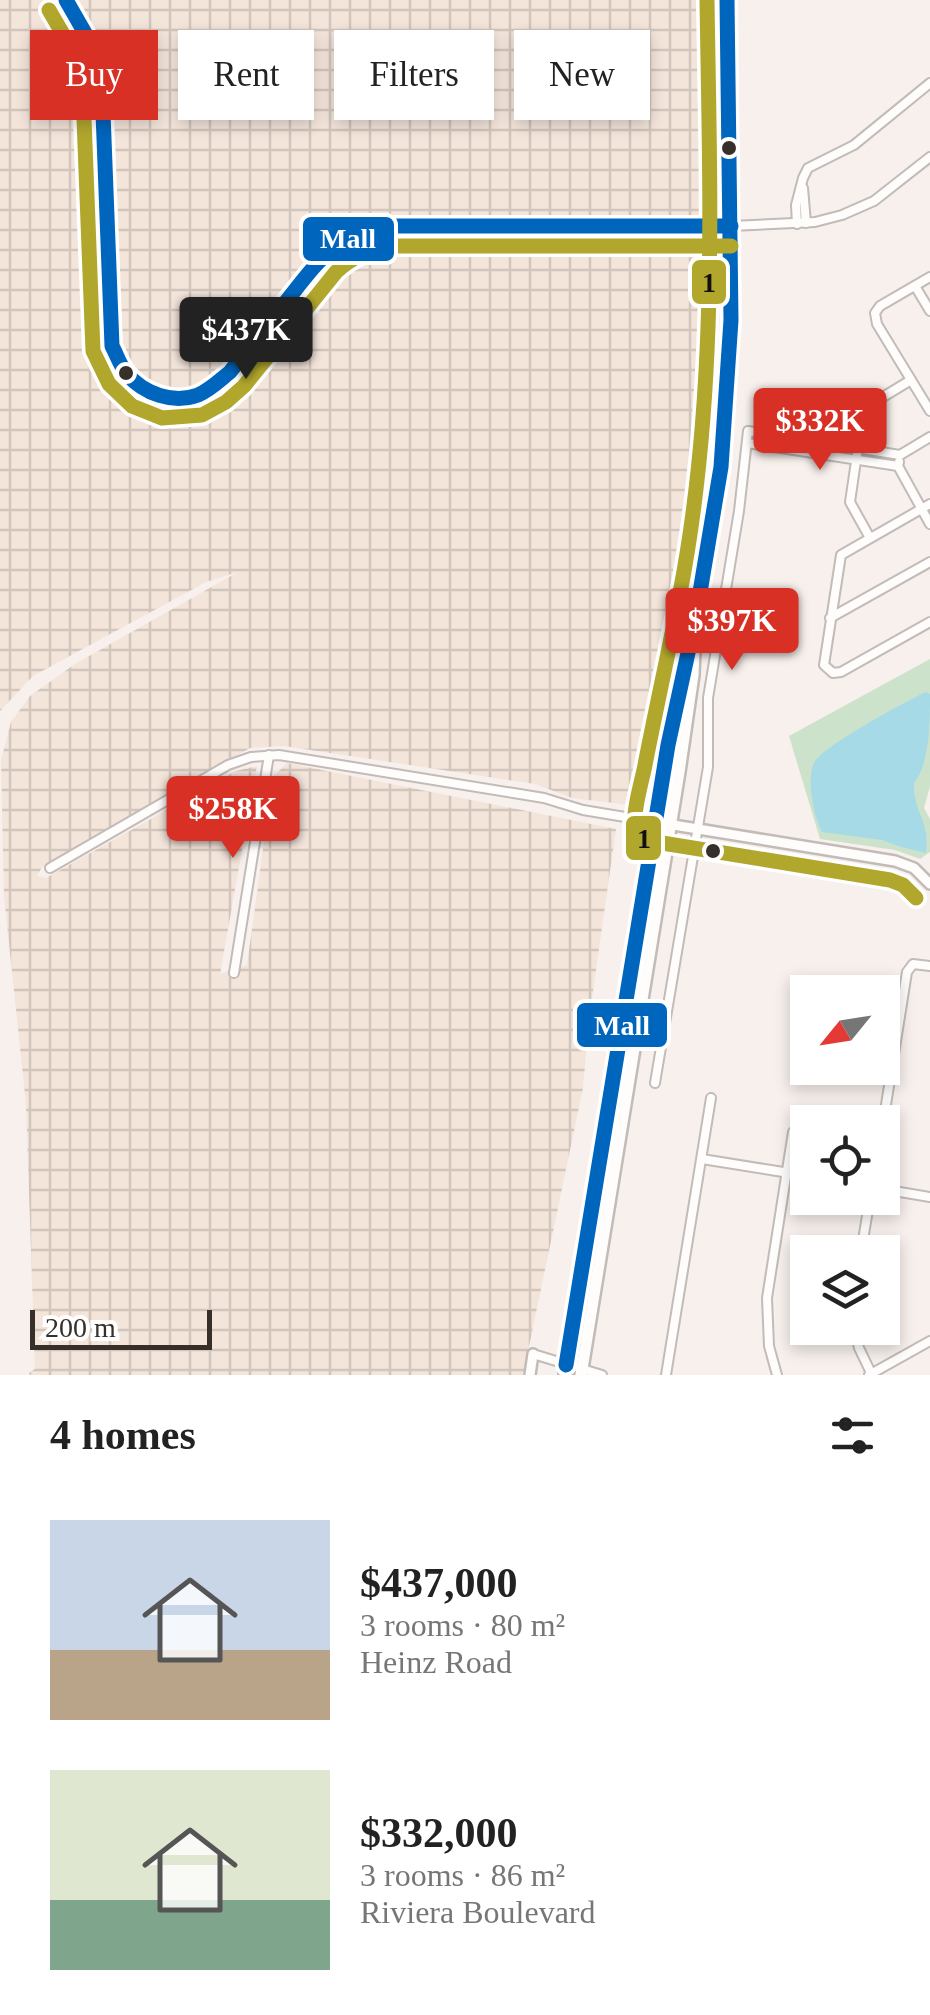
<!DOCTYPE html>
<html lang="en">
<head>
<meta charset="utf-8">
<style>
  :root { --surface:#fff; --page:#f6f6f6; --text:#222; --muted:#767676; --accent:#d93025 }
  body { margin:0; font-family:Georgia,serif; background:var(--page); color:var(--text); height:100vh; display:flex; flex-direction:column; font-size:38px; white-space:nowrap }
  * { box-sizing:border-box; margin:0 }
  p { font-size:32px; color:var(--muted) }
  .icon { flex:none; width:55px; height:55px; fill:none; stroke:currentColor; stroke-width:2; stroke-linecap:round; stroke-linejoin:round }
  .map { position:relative; height:1375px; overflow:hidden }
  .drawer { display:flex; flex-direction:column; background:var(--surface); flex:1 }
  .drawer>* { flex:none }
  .banner { position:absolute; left:30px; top:30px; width:870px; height:90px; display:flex; gap:20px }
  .needle { width:65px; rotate:240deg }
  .controls { position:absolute; left:790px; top:975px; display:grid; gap:20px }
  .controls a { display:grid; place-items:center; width:110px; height:110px; border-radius:0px; background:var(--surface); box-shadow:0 5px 15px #0003; font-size:50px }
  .scale { position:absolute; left:30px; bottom:25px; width:182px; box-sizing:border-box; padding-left:10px; border:5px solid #372f2a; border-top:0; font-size:28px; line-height:35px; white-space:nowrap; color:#372f2a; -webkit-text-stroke:8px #fff; paint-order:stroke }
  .price { position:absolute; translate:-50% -85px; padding:0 22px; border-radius:10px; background:var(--accent); color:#fff; font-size:32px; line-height:65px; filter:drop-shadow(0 2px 5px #0008) }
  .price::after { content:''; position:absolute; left:50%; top:60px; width:30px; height:22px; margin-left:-15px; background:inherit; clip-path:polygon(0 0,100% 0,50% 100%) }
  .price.on { background:#222; color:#fff }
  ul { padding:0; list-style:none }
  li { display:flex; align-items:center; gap:30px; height:250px; padding:0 50px }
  li span { display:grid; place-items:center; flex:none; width:280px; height:200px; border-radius:0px; color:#555 }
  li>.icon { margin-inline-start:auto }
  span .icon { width:120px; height:120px; fill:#fffc; stroke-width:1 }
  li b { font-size:42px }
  h2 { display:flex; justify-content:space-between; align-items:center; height:120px; padding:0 50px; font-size:42px }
  .pill { padding:0 35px; border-radius:0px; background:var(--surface); box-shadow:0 5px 15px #0003; font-size:35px; line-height:90px }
  .pill.on { background:var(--accent); color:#fff }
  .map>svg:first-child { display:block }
  .industrial { fill:url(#industrial-grid) }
  .green { fill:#cde2cb }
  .water { fill:#a6dae6 }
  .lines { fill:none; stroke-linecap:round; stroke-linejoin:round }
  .minor-casing { stroke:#c2bbb8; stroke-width:12 }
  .tertiary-casing { stroke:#c2bbb8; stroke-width:14 }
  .primary-casing { stroke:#c2bbb8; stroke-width:16 }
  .minor { stroke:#fefdfc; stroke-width:8 }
  .tertiary { stroke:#fefdfc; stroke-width:9 }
  .primary { stroke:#fefdfc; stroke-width:11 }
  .bus-1-casing { stroke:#fff; stroke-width:22 }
  .bus-2-casing { stroke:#fff; stroke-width:22 }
  .bus-1 { stroke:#0065bd; stroke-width:15 }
  .bus-2 { stroke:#b2a72d; stroke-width:15 }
  .bus-dot { fill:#372f2a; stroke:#fff; stroke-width:4 }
  .line-badge { stroke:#fff; stroke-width:4 }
  .badge-label { font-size:28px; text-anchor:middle; font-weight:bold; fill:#fff }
  .pale-badge-label { font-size:28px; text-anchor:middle; font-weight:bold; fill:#111 }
</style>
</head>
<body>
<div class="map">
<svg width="930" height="1375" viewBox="0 0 930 1375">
  <defs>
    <pattern id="industrial-grid" width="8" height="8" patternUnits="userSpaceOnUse" patternTransform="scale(2.5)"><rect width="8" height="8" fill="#f4e5db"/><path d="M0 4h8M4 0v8" fill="none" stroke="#d2c5bc"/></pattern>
  </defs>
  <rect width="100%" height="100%" fill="#f7f0ec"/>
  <g class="industrial">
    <polygon points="0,0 59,0 91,55 96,75 105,367 133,397 173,410 197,406 223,393 329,262 344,247 374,236 705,240 702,435 665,668 638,806 572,798 535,784 284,746 250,748 42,867 37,876 46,878 236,771 257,766 220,974 247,965 273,777 287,763 616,829 589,1019 583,1088 523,1375 30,1375 29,1373 35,1369 26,1104 4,896 1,760 11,722 30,696 75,664 238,572 206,582 33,676 0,711"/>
    <polygon points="73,0 712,0 715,215 395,218 369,222 338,234 311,258 216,374 203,384 188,390 170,389 150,383 128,361 119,331 109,65"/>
  </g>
  <polygon class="green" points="930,659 930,786 924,808 930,819 930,852 920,859 895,850 820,839 789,736"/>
  <path class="water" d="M926 692 930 694C930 720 930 764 914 783 913 813 930 819 926 853L901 847 882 840 822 832C814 817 806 780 814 763 821 747 906 701 926 692Z"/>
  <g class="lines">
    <defs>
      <g id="minor">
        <path d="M66 0 101 61 102 70 112 346 125 372 142 388 165 398 196 396 214 386 230 372 321 258C341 239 363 228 390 226H731L815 222 842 215 874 201 930 157"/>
        <polyline points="803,188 806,223"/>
        <polyline points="797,224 796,205 803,178 808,168 854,145 930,83"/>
        <polyline points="930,277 880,306 875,313 877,324 930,411"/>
        <polyline points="915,286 930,311"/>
        <polyline points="747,443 898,466"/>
        <polyline points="900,455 930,437"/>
        <polyline points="899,462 898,466 930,524"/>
        <polyline points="930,504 841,555 824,665 833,673 841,672 930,622"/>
        <polyline points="870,538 850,502 863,413 868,406 911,380"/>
        <polyline points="830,618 930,562"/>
        <polyline points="50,868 228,765 251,757 279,755 544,798 583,810 655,822"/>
        <polyline points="234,973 269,755"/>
        <polyline points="655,1083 708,767 708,698 739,511 748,431 900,455"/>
        <polyline points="882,1130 907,972 913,964 930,966"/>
        <polyline points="702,1159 808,1176"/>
        <polyline points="882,1189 930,1197"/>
        <polyline points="861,1252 870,1198"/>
        <polyline points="854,1328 859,1348 872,1375"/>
        <polyline points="533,1354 602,1375"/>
        <polyline points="666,1375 711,1098"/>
        <polyline points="777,1375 769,1346 767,1298 793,1132"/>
        <polyline points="869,1375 930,1341"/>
      </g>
      <g id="tertiary">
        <polyline points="655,822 895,861 914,868 930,884"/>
        <polyline points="530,1375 533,1354"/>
      </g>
      <g id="primary">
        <polyline points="565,1375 668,745 696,616 721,467 731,320 727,0"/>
        <polyline points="581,1375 679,772 693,675 694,651"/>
      </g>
    </defs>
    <use href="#minor" class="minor-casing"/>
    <use href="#tertiary" class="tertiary-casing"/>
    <use href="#primary" class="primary-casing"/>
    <use href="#minor" class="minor"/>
    <use href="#tertiary" class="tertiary"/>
    <use href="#primary" class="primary"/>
    <defs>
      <g id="bus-1">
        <path d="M66 0 101 61 112 346C117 355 120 366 127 374 144 394 173 404 198 395 210 390 220 380 230 372 248 349 267 326 285 303 316 264 336 232 390 226H731"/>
        <polyline points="566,1365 668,745 696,616 721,467 731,320 727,0"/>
      </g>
      <g id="bus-2">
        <path d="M707 0C710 199 718 397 680 593 669 651 656 708 645 765 642 781 633 810 635 825 637 834 642 838 650 841L890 880 903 885 916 898"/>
        <path d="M49 10 82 67 93 351 109 384 132 406 162 418 202 415 226 402 244 386 336 272C352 257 369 249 391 246H731"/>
      </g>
    </defs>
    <use href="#bus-1" class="bus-1-casing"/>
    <use href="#bus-2" class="bus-2-casing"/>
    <use href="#bus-1" class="bus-1"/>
    <use href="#bus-2" class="bus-2"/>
  </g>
  <g class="bus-dot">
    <circle cx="729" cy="148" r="9"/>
    <circle cx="126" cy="373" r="9"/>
    <circle cx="713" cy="851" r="9"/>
  </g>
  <g class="line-badge">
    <rect x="301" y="215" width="95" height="48" rx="10" fill="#0065bd"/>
    <rect x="690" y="258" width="38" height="48" rx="10" fill="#b2a72d"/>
    <rect x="624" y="814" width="39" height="48" rx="10" fill="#b2a72d"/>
    <rect x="575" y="1001" width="94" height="48" rx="10" fill="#0065bd"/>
  </g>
  <g class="badge-label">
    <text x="348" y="248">Mall</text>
    <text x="622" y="1035">Mall</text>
  </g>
  <g class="pale-badge-label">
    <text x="709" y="292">1</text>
    <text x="644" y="848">1</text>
  </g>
</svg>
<div class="controls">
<a><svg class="needle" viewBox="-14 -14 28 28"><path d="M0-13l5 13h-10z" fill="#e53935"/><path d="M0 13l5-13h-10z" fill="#767676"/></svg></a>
<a><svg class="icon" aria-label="locate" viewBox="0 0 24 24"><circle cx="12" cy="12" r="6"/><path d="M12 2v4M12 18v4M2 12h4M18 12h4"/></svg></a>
<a><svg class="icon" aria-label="layers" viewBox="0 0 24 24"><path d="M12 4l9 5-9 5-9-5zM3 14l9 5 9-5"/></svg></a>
</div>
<div class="scale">200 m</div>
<b class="price on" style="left:246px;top:382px">$437K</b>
<b class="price" style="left:820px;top:473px">$332K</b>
<b class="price" style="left:732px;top:673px">$397K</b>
<b class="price" style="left:233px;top:861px">$258K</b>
<div class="banner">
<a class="pill on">Buy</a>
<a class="pill">Rent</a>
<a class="pill">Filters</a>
<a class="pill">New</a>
</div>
</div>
<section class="drawer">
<h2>4 homes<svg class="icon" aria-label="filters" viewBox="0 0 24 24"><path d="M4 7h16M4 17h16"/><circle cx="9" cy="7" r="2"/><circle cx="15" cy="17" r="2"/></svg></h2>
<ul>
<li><span style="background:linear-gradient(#c9d6e8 65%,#b9a48a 0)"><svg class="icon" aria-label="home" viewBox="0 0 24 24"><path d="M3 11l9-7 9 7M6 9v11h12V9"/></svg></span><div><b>$437,000</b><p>3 rooms · 80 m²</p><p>Heinz Road</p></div></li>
<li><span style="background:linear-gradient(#dfe7d0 65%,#7fa58c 0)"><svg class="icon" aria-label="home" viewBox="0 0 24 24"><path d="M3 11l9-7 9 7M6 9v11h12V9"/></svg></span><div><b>$332,000</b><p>3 rooms · 86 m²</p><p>Riviera Boulevard</p></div></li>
</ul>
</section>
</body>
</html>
